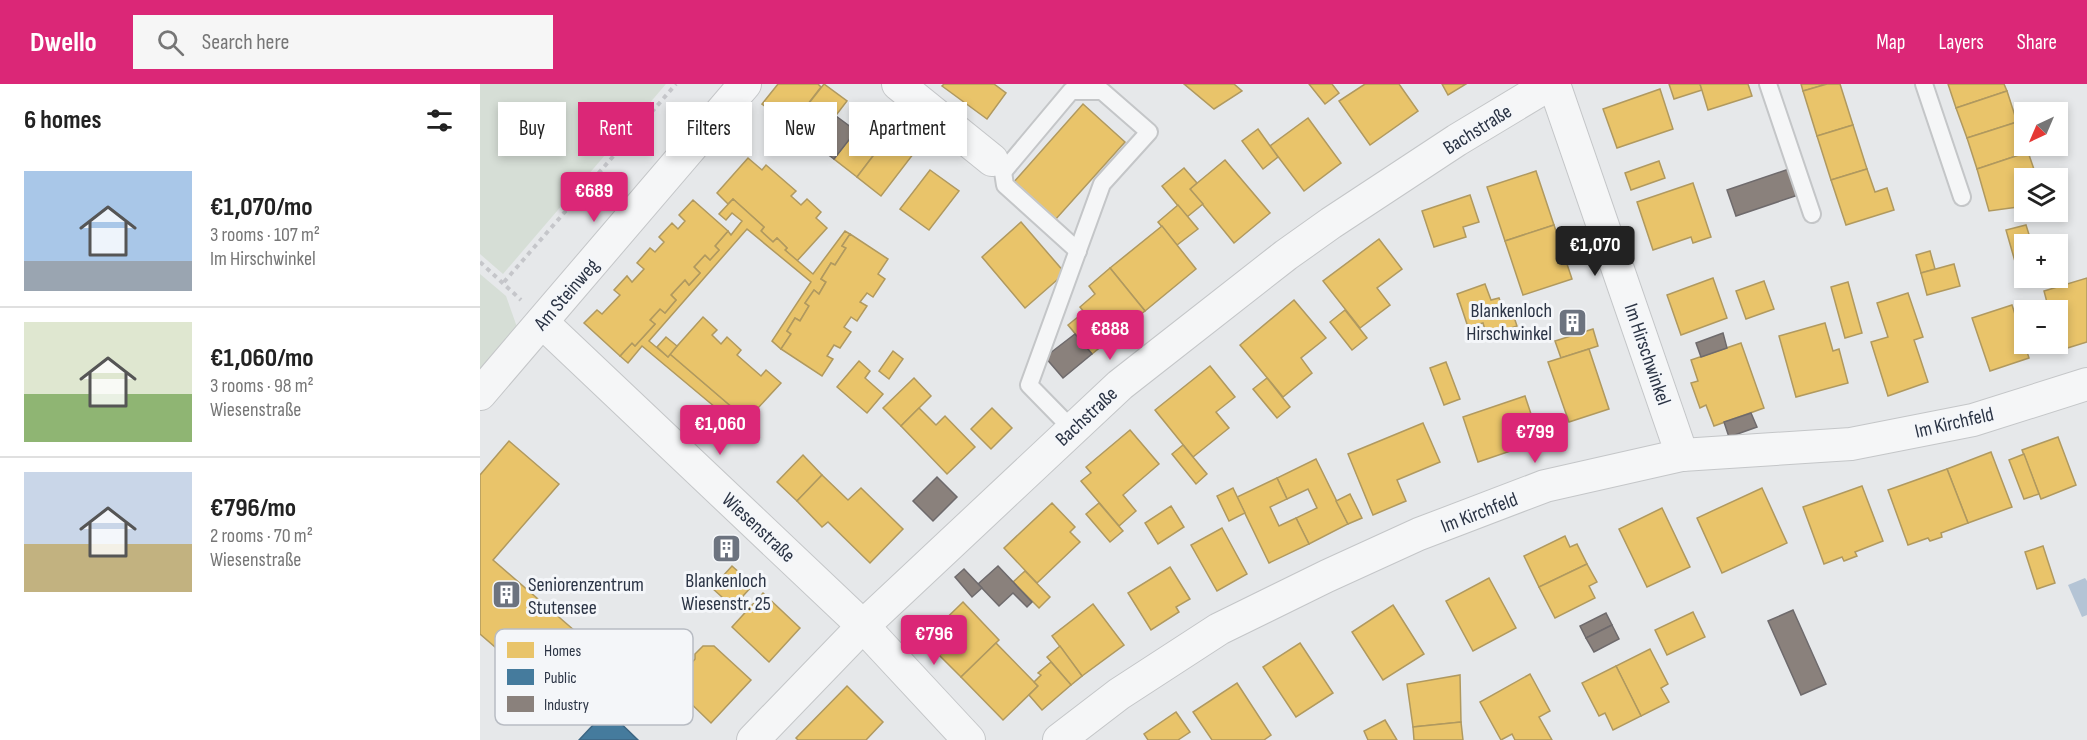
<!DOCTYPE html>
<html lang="en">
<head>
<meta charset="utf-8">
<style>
  :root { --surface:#fff; --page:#f6f6f6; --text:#222; --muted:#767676; --line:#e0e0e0; --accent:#db2777 }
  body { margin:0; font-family:"Sofia Sans Condensed",sans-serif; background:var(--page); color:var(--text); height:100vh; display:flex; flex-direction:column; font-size:22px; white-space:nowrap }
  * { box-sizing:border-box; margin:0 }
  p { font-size:20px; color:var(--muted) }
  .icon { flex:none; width:33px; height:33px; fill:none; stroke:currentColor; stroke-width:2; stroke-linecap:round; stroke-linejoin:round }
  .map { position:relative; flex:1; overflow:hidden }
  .details { display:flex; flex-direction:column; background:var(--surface); width:480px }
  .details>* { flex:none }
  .hud { position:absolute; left:18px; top:18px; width:570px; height:54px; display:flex; gap:12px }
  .needle { width:39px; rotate:224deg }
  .fabs { position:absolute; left:1534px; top:18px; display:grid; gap:12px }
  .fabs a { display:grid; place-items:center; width:54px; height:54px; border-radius:0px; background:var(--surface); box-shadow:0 3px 9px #0003; font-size:30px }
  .price { position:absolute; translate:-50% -51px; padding:0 14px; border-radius:6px; background:var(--accent); color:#fff; font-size:20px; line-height:39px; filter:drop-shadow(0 2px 3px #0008) }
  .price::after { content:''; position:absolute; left:50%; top:36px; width:18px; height:14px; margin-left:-9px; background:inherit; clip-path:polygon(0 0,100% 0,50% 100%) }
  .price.current { background:#222; color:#fff }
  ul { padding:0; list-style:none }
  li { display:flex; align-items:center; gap:18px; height:150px; padding:0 24px }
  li+li { border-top:2px solid var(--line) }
  li span { display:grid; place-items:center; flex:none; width:168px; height:120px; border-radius:0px; color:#555 }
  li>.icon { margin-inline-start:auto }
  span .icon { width:72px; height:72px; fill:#fffc; stroke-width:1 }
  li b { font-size:26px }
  h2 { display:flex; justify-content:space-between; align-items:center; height:72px; padding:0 24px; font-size:26px }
  .chip { padding:0 21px; border-radius:0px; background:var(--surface); box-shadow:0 3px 9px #0003; font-size:21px; line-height:54px }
  .chip.current { background:var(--accent); color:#fff }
  header { display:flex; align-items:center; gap:36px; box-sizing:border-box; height:84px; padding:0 30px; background:var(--accent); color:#fff }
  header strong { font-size:28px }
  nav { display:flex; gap:33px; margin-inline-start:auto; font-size:21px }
  .search { width:420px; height:54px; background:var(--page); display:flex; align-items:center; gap:15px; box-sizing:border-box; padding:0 21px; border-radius:0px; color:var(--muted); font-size:22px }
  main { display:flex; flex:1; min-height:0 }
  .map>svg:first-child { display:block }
  .green { fill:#d6ded6 }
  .water { fill:#b4c4d5 }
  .homes { fill:#e9c46a; stroke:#b0995f; stroke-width:1.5 }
  .public { fill:#457b9d; stroke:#3d6683; stroke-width:1.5 }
  .industry { fill:#8a817c; stroke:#6e6a6c; stroke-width:1.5 }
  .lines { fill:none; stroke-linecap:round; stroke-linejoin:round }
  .lane-casing { stroke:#c4c6c8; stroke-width:20 }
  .street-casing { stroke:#c4c6c8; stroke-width:34 }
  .path { stroke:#c5c6ca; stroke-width:4; stroke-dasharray:4.5 4.5; stroke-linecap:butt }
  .lane { stroke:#f5f6f7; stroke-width:16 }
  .street { stroke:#f5f6f7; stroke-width:32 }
  .labels { text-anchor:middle; stroke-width:6; stroke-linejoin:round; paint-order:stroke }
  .street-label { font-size:20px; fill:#2b3445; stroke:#f4f6f9 }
  .poi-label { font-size:20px; fill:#2b3445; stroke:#f4f6f9; text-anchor:end }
  .key { fill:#f4f6f9; stroke:#b8bcc3; stroke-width:1.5 }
  .key-label { font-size:16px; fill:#2b3445 }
</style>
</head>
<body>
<header>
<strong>Dwello</strong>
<div class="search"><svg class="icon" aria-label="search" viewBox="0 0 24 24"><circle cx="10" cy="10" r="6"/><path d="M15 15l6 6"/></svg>Search here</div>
<nav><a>Map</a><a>Layers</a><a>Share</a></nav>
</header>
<main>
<section class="details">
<h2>6 homes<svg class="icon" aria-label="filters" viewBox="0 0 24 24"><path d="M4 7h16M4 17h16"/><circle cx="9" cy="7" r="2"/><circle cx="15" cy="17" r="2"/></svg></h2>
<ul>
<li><span style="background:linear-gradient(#a9c7e8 75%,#9aa5b1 0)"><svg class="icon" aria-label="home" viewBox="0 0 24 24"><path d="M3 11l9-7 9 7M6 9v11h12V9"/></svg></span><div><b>€1,070/mo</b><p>3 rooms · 107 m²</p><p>Im Hirschwinkel</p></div></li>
<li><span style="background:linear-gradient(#dfe7d0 60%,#8fb573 0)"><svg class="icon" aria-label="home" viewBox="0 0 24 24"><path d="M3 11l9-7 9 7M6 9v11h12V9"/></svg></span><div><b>€1,060/mo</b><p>3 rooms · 98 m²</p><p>Wiesenstraße</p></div></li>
<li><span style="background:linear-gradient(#c9d6e8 60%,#c2b280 0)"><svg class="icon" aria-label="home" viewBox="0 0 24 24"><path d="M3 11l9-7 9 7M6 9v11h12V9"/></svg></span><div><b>€796/mo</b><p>2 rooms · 70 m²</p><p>Wiesenstraße</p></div></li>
</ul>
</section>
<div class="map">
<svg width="1607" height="656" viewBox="0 0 1607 656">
  <rect width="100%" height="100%" fill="#e6e8ea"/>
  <g class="green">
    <polygon points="0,0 186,0 23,190 0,170"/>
    <polygon points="0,190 26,212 37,243 0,291"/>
  </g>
  <polygon class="water" points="1605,494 1607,497 1607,531 1602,533 1588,501"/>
  <g class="homes">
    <polygon points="298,0 338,0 341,3 311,42 282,20"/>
    <polygon points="344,0 367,17 334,60 311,42"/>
    <polygon points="464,0 514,0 526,9 507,35 462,2"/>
    <polygon points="704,0 754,0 762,7 734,25"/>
    <polygon points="829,0 852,0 859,9 845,20"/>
    <polygon points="885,0 919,0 938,27 890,61 859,17"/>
    <polygon points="962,0 986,0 968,11"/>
    <polygon points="1189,0 1220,0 1222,6 1194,15"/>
    <polygon points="1220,0 1268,0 1272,12 1228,26"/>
    <polygon points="1321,0 1347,0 1323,7"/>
    <polygon points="1347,0 1360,0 1373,41 1337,52 1323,7"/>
    <polygon points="1468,0 1524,0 1527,7 1476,24"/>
    <polygon points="1180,5 1193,45 1137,64 1123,25"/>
    <polygon points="1527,7 1537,38 1487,54 1476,24"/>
    <polygon points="603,20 645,58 575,136 533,99"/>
    <polygon points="385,34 408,52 377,93 354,75"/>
    <polygon points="828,34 861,79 824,107 790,62"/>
    <polygon points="1537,38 1548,68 1497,85 1487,54"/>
    <polygon points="1373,41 1387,85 1351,96 1337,52"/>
    <polygon points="778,45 798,73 783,85 762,57"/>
    <polygon points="409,51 434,69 401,112 377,93"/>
    <polygon points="1548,68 1557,94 1545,94 1545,122 1509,127 1497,85"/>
    <polygon points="268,74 282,86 286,81 316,107 311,112 321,121 327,115 341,128 336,134 347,144 317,177 305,166 307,164 297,154 293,158 281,147 284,143 253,115 248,120 237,109"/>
    <polygon points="745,76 790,129 754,159 710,105"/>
    <polygon points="1179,77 1185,94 1151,106 1145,89"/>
    <polygon points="704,84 717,99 710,105 723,120 707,133 682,102"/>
    <polygon points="1387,85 1395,108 1407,104 1414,126 1366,141 1351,96"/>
    <polygon points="450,86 479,107 449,146 420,125"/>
    <polygon points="1056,87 1074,141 1025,157 1007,103"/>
    <polygon points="1213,99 1231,153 1213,159 1211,153 1173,166 1157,118"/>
    <polygon points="990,111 999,138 983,143 986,153 954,163 942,127"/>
    <polygon points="253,115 284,143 281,147 293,158 297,154 307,164 305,166 333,190 365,147 370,150 362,162 366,164 355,181 351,179 341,195 346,198 339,210 334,206 325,219 329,222 320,237 315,234 307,247 311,250 301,265 292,257 331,198 267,145 169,257 188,273 190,270 267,336 260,344 162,262 148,279 140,272 152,259 155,262 175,240 170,236 180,225 185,229 196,216 191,211 205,196 209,201 220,189 214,183 225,171 230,176 239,166 235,162 248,147 251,151 262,137 252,129 246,136 239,130"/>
    <polygon points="213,116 248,147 235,162 239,166 230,176 225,171 214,183 220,189 209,201 205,196 191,211 196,216 185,229 180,225 170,236 175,240 155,262 152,259 140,272 104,239 117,226 122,230 140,211 134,206 147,192 152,198 164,185 157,179 170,164 175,168 184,158 179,153 192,139 198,145 205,137 199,131"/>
    <polygon points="698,121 718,145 697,161 678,138"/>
    <polygon points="541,138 585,189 545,224 502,173"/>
    <polygon points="1074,141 1092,195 1043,211 1025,157"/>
    <polygon points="1546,141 1552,160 1545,160 1545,186 1538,188 1526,146"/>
    <polygon points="682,142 716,185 665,227 630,184"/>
    <polygon points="370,150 408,175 398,190 405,195 393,213 387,209 380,218 387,222 377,237 371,233 364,243 371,248 360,264 354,261 347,272 353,275 342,292 301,265 311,250 307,247 315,234 320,237 329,222 325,219 334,206 339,210 346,198 341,195 351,179 355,181 366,164 362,162"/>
    <polygon points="899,155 922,185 897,204 910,221 880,244 843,197"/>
    <polygon points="1450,167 1455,185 1441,189 1436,171"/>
    <polygon points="1474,180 1480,202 1447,211 1441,189"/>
    <polygon points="630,184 665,227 612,270 588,241 604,228 600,223 615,210 609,202"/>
    <polygon points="1233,194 1247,234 1201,251 1187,211"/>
    <polygon points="1607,194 1607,258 1581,266 1578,255 1578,226 1569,226 1564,207"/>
    <polygon points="1284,197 1294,225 1266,235 1256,207"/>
    <polygon points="1368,198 1382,249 1365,254 1351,203"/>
    <polygon points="1005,200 1011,216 1019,214 1024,229 1032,227 1037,242 1007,252 1003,239 988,243 977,210"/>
    <polygon points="1428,209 1443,253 1434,256 1448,298 1408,312 1391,258 1408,253 1397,219"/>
    <polygon points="814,216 846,254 821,274 832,289 803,313 760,261"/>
    <polygon points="1532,221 1549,274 1510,287 1492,234"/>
    <polygon points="865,226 887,254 872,266 850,238"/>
    <polygon points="1096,230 1100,243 1091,246 1086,233"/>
    <polygon points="223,233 237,246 232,251 241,260 247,253 261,266 257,271 281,292 286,286 301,299 267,336 190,270"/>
    <polygon points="1345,239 1353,267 1359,265 1368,299 1316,313 1299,252"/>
    <polygon points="1113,245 1118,262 1081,274 1075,257"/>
    <polygon points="186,253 197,262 188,273 177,263"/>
    <polygon points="1261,259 1284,324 1234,342 1226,321 1220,324 1211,299 1218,297 1211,276"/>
    <polygon points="1109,265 1129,325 1089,338 1068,278"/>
    <polygon points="413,267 423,275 409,295 399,287"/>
    <polygon points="379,277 390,287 385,294 403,310 387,329 357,303"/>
    <polygon points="966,278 980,315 964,321 950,284"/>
    <polygon points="730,282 755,313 736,328 749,344 713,373 675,326"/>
    <polygon points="434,294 451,312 421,342 403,324"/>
    <polygon points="787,294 810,323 797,334 773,305"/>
    <polygon points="1045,312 1060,357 998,378 983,333"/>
    <polygon points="439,324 456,341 465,332 495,363 467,390 421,342"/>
    <polygon points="512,324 532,344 511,365 491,345"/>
    <polygon points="943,339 960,378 917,396 926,417 893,431 868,370"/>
    <polygon points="650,346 679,380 643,411 656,427 639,442 601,397 611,389 606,383"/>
    <polygon points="1578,353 1596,401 1561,415 1542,366"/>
    <polygon points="29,357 79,400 13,476 95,547 53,596 0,550 0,391"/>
    <polygon points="703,361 727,390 716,400 692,370"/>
    <polygon points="1511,368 1532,423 1488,439 1467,385"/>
    <polygon points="1544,370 1559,410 1544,415 1529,376"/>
    <polygon points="323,371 342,391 317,417 297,398"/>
    <polygon points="836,375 868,440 829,460 816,434 837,424 828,405 807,415 797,394"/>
    <polygon points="1467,385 1488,439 1461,449 1462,453 1450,457 1448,454 1428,461 1408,406"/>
    <polygon points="342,391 368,416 381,404 423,445 390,479 348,438 342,443 317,417"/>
    <polygon points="797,394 807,415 790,423 799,442 816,434 829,460 789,479 757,413"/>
    <polygon points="1382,402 1403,457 1375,468 1377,472 1364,477 1362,473 1344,480 1323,423"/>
    <polygon points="753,404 765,429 749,437 737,412"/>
    <polygon points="1282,404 1307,459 1242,489 1217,434"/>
    <polygon points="870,410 882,434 868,440 856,417"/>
    <polygon points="572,419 595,443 590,448 600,458 557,499 524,464"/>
    <polygon points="619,419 643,447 630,458 606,430"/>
    <polygon points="691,422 704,443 678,460 665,439"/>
    <polygon points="1182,424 1210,483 1167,503 1139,445"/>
    <polygon points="742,444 767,490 737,507 711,461"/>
    <polygon points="1085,452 1090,463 1097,460 1107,480 1059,503 1044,472"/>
    <polygon points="244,456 255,466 247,475 236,465"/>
    <polygon points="1563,462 1575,499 1557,505 1545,468"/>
    <polygon points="1107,480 1117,498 1109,502 1115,514 1075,534 1059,503"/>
    <polygon points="252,482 273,501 253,523 232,504"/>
    <polygon points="690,483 710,515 696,523 699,528 671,546 648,509"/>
    <polygon points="545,487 570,513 559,524 533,498"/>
    <polygon points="1009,494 1036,544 993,567 966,517"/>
    <polygon points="283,509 320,544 289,578 252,543"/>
    <polygon points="483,518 519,556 481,593 444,556"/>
    <polygon points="613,520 644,561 602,592 572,552"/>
    <polygon points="913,521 944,570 903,596 872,548"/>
    <polygon points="1213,528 1225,553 1187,571 1175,546"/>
    <polygon points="516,559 558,602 523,636 481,593"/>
    <polygon points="820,559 853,609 816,633 783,583"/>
    <polygon points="223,562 234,562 271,596 231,639 198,607 197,600 212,583 210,581 215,575 215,570"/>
    <polygon points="580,562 602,592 591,601 567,573"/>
    <polygon points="1170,565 1188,600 1181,604 1189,618 1161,632 1136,582"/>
    <polygon points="571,578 591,601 562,626 549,611 558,602 554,598 561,591 558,589"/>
    <polygon points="1136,582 1161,632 1133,646 1125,629 1119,632 1102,599"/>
    <polygon points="1050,590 1070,627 1059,633 1072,656 1035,656 1032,650 1021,656 1000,618"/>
    <polygon points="980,591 981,638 933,643 927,600"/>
    <polygon points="757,599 791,651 784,656 732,656 713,628"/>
    <polygon points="367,602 403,638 386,656 318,656 316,654"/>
    <polygon points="696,628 710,648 698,656 668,656 664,650"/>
    <polygon points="905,636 917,656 888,656 884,647"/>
    <polygon points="981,638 983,656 934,656 933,643"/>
  </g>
  <polygon class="public" points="127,626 158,656 99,656"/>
  <g class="industry">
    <polygon points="356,32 376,47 354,75 334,60"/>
    <polygon points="1312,84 1321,110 1256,132 1247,106"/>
    <polygon points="1243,249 1247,264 1221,273 1216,259"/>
    <polygon points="595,250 612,270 583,294 565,273"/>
    <polygon points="1271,329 1277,343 1249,353 1244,338"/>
    <polygon points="457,393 477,413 453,437 433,417"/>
    <polygon points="518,482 552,518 547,523 533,509 519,522 498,500"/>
    <polygon points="484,485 502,504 492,513 475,493"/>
    <polygon points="1313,526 1346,600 1321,611 1288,537"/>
    <polygon points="1126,529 1132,541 1106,554 1100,542"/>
    <polygon points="1132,541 1139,555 1114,568 1106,554"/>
  </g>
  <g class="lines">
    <defs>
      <g id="lane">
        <polyline points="1288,0 1332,130"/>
        <polyline points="1444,0 1482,113"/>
        <polyline points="516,80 523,88 525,101 598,167"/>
        <polyline points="523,88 591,7 622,7 669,48 622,100 549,301 592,345"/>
      </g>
      <g id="street">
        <polyline points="418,0 512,76"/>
        <polyline points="1074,0 1202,371"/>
        <polyline points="62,238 383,542 489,656"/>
        <polyline points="0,310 265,0"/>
        <polyline points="273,656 383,542 640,301 806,171 851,139 977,56 1070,0"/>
        <polyline points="579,656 639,610 739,545 847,492 939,450 1065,402 1202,371 1371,360 1493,336 1607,300"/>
      </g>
    </defs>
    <use href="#lane" class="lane-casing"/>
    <use href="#street" class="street-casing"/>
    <g class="path">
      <polyline points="0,178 41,216"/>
      <polyline points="24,198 196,0"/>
    </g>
    <use href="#lane" class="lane"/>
    <use href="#street" class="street"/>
  </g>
  <defs>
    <symbol id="building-square" viewBox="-11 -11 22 22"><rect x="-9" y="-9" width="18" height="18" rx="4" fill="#6c737f" stroke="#f4f6f9"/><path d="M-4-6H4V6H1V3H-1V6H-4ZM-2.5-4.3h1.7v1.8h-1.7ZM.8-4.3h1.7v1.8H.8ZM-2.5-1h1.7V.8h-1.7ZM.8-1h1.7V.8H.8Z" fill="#fff"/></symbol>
  </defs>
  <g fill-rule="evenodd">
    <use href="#building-square" x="1076" y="222" width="33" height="33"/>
    <use href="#building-square" x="230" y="448" width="33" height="33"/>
    <use href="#building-square" x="10" y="494" width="33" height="33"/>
  </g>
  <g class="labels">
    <g class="street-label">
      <text transform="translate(997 45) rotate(-32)" y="7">Bachstraße</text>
      <text transform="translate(86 210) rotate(-49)" y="7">Am Steinweg</text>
      <text transform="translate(1168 270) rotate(71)" y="7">Im Hirschwinkel</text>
      <text transform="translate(606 332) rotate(-43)" y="7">Bachstraße</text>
      <text transform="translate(1474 338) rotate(-13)" y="7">Im Kirchfeld</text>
      <text transform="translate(999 428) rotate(-21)" y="7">Im Kirchfeld</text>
      <text transform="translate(279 443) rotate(43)" y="7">Wiesenstraße</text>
    </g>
    <g class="poi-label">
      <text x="1072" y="233">Blankenloch<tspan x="1072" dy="23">Hirschwinkel</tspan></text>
      <text x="246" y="503" text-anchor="middle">Blankenloch<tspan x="246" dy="23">Wiesenstr. 25</tspan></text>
      <text x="48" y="507" text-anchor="start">Seniorenzentrum<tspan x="48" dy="23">Stutensee</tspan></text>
    </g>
  </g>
  <rect x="15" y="545" width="198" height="96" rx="9" class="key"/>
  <rect x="27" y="558" width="27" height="16" fill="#e9c46a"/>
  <rect x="27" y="585" width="27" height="16" fill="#457b9d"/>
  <rect x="27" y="612" width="27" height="16" fill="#8a817c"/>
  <g class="key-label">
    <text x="64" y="572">Homes</text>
    <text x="64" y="599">Public</text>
    <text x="64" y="626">Industry</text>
  </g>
</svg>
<div class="fabs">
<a><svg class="needle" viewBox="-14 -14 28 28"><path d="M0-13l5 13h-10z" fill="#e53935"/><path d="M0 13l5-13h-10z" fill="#767676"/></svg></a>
<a><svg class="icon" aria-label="layers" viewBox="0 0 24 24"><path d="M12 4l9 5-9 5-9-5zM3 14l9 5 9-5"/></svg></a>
<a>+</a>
<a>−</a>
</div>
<b class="price" style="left:114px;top:139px">€689</b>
<b class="price current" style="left:1115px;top:193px">€1,070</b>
<b class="price" style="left:630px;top:277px">€888</b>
<b class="price" style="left:240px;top:372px">€1,060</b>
<b class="price" style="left:1055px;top:380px">€799</b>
<b class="price" style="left:454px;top:582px">€796</b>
<div class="hud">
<a class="chip">Buy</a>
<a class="chip current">Rent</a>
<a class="chip">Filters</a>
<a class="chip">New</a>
<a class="chip">Apartment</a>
</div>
</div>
</main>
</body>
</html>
